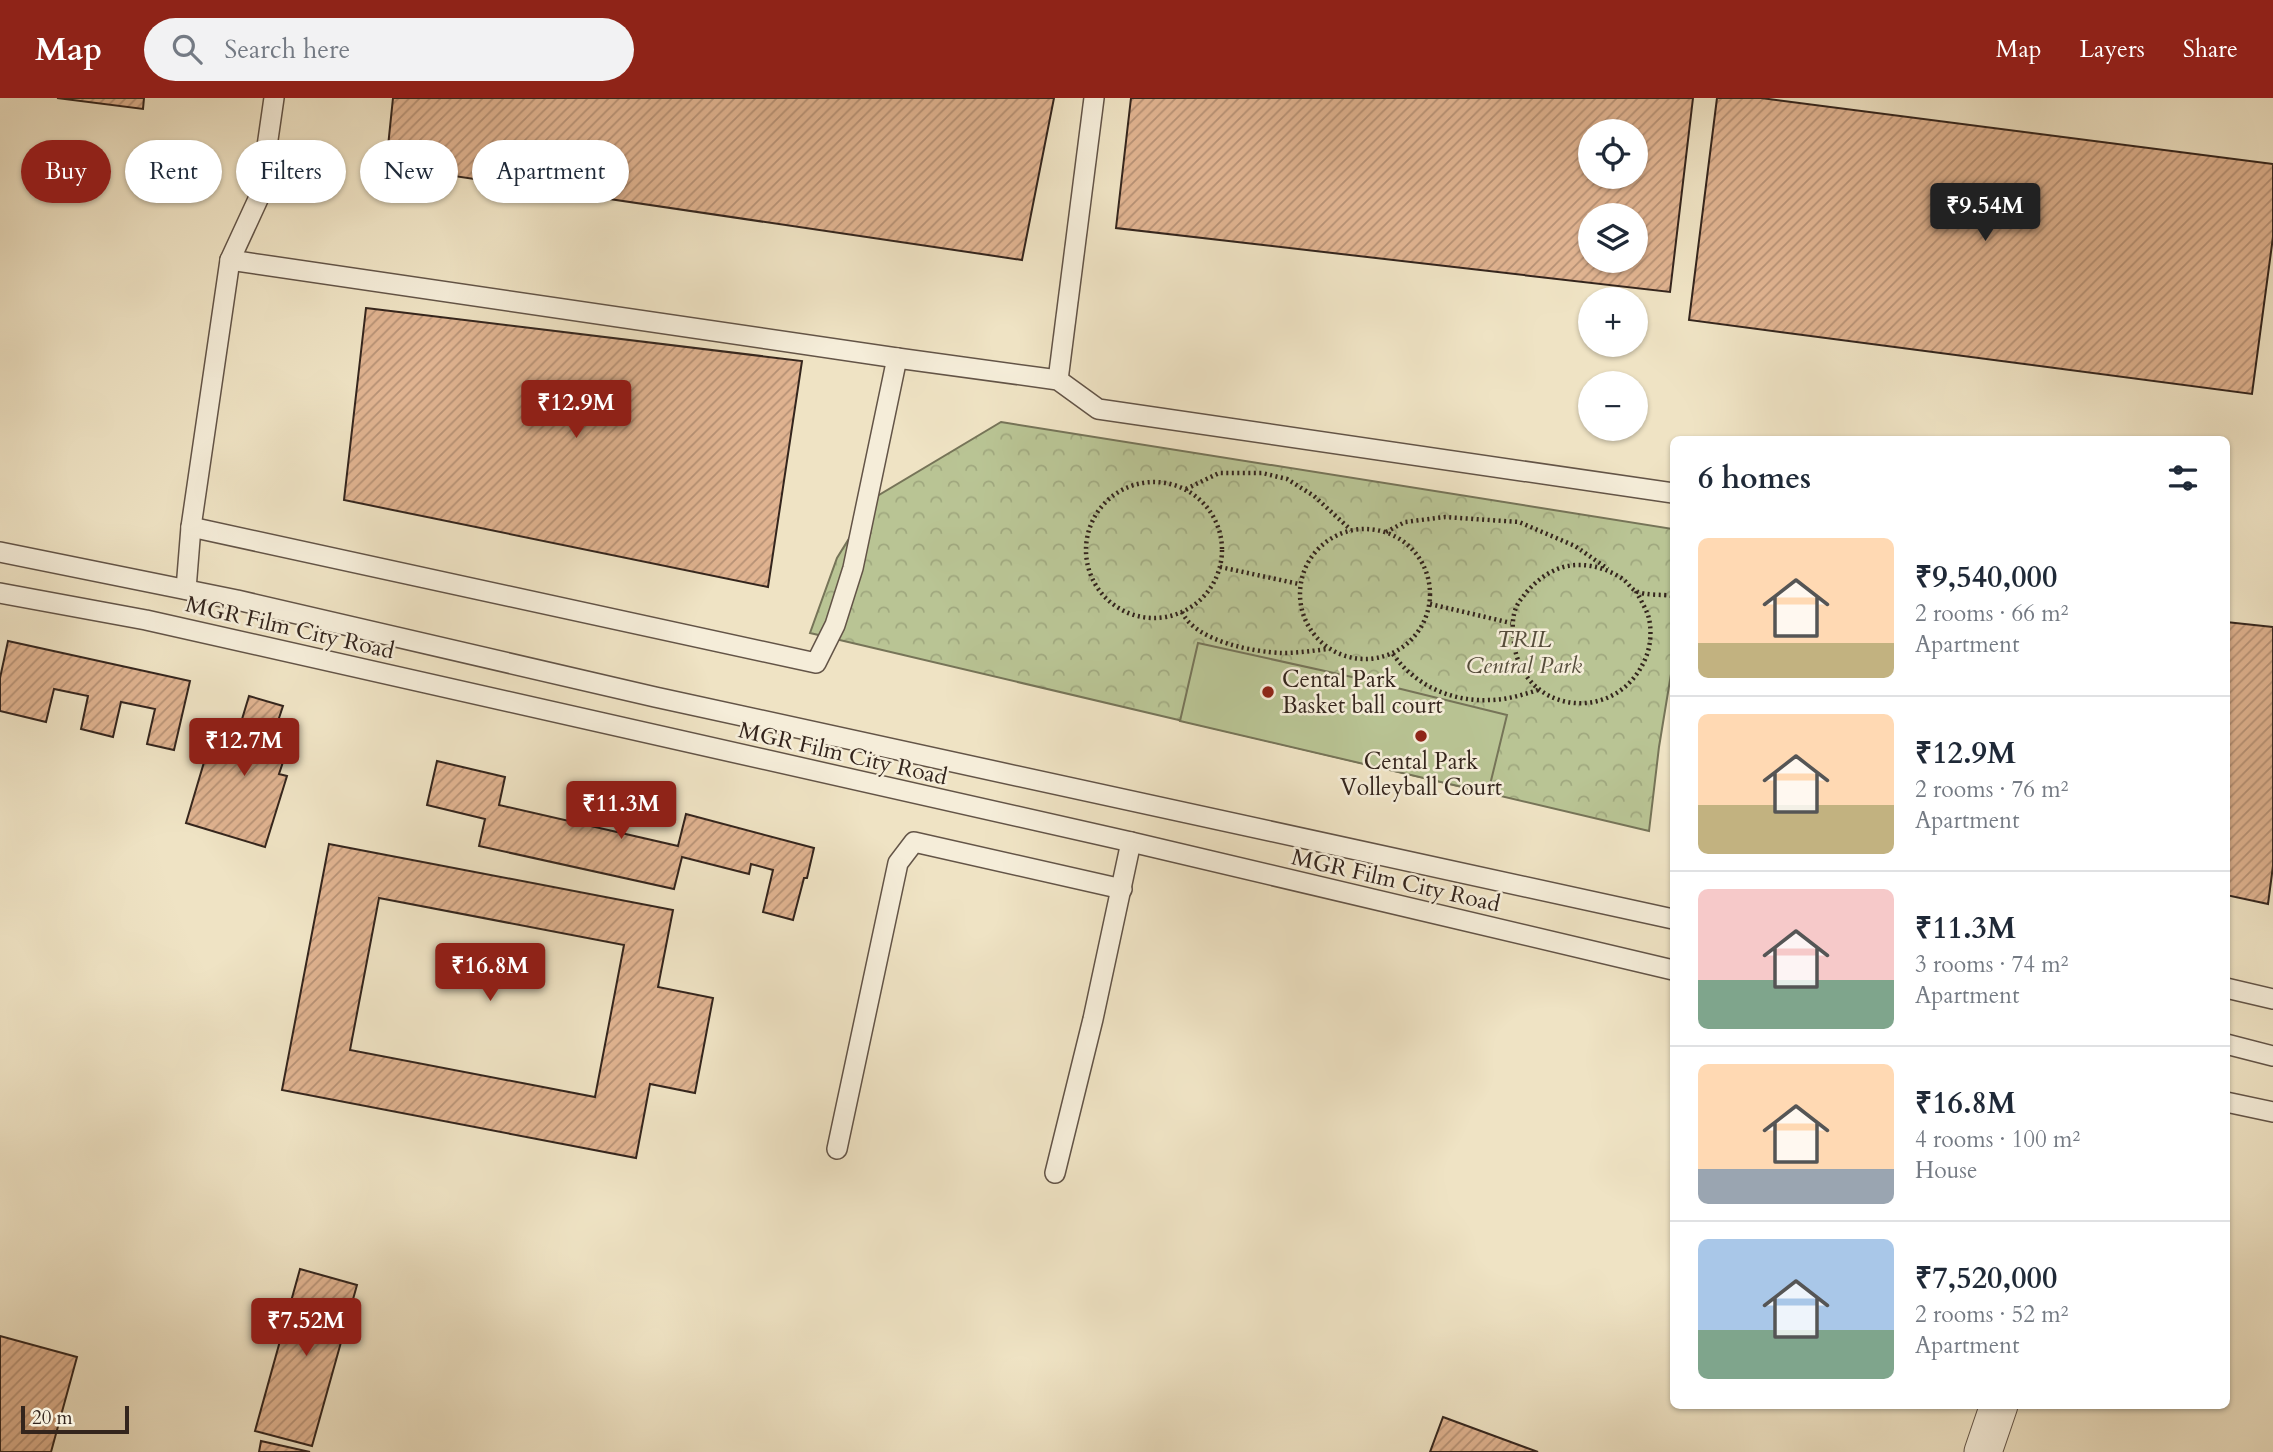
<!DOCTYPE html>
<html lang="en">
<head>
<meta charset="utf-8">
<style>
  :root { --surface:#fff; --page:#f2f2f3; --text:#1f2937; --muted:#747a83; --line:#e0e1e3; --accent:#8f2418 }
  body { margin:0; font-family:Cardo,serif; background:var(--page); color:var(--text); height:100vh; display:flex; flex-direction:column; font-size:26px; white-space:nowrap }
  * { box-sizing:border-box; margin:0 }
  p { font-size:23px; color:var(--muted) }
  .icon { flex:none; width:38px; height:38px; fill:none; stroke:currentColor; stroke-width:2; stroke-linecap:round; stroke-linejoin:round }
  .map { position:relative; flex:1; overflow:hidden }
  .sheet { position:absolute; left:1670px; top:338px; width:560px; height:973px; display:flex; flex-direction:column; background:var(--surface); border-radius:10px; box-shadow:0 2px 5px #0004 }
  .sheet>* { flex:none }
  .guide { position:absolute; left:21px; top:42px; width:665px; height:63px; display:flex; gap:14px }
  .buttons { position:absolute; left:1578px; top:21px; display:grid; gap:14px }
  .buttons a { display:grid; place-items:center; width:70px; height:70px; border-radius:50%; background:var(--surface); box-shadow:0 2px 5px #0004; font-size:35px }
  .scale { position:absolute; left:21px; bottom:18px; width:108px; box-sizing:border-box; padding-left:7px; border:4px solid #34251d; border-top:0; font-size:19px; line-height:24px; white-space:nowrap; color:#34251d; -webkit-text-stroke:5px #f5edd9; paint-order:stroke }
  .price { position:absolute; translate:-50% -60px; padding:0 16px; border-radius:7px; background:var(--accent); color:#fff; font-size:23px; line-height:46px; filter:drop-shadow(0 2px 4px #0008) }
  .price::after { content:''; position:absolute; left:50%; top:42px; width:21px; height:16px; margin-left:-10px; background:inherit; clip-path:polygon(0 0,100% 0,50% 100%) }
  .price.on { background:#222; color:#fff }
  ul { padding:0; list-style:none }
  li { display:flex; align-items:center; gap:21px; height:175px; padding:0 28px }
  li+li { border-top:2px solid var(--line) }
  li span { display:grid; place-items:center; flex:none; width:196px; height:140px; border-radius:10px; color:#555 }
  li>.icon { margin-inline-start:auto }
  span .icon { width:84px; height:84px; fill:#fffc; stroke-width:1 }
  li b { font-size:30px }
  h2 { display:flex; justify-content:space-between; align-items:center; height:84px; padding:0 28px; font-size:30px }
  .chip { padding:0 24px; border-radius:32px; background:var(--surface); box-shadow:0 2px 5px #0004; font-size:24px; line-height:63px }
  .chip.on { background:var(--accent); color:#fff }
  header { display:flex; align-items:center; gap:42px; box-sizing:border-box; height:98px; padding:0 35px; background:var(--accent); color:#fff }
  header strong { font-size:33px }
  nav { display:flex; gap:38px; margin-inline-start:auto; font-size:24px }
  .search { width:490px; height:63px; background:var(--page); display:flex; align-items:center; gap:18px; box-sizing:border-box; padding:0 24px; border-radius:38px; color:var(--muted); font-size:26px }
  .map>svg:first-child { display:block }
  .park { fill:url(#park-crowns); stroke:#767458; stroke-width:2 }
  .pitch { fill:#b9c494; stroke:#767458; stroke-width:2 }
  .building { fill:url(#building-hatch); stroke:#34251d; stroke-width:2; fill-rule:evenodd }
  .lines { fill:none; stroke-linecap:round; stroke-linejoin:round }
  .lane-casing { stroke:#635447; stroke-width:22 }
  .street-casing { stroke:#635447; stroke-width:39 }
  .path { stroke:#34251d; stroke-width:4.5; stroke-dasharray:2 3.5; stroke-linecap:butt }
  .lane { stroke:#f5edd9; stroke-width:19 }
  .street { stroke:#f5edd9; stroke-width:37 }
  .poi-dot { fill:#8f2418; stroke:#f5edd9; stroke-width:2.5 }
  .labels { text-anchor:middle; stroke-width:5; stroke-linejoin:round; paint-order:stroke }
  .street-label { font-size:23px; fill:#34251d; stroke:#f5edd9 }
  .park-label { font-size:23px; font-style:italic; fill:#554d3b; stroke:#f5edd9 }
  .poi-label { font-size:23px; fill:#34251d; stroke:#f5edd9; text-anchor:start }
</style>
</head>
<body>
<header>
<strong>Map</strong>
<div class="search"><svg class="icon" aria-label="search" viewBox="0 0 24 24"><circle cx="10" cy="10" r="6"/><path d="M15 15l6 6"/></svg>Search here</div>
<nav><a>Map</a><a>Layers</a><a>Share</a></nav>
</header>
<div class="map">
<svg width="2273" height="1354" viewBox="0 0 2273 1354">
  <defs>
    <pattern id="park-crowns" width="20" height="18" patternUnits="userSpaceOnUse" patternTransform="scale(1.75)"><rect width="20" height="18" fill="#b9c494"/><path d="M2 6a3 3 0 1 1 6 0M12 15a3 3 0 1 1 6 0" fill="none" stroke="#a0a87f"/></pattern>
    <pattern id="building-hatch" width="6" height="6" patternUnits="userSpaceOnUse" patternTransform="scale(1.75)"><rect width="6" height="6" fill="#e0b390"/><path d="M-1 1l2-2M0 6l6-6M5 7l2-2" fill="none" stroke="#b69175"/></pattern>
  </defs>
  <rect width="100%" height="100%" fill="#efe3c4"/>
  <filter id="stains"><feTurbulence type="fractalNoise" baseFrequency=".00286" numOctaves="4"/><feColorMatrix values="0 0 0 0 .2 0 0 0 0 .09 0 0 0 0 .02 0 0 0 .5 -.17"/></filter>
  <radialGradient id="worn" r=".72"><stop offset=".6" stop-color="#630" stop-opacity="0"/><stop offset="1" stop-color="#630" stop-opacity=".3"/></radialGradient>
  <polygon class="park" points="1001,324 1673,431 1673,564 1659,649 1649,733 810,535 837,460 874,400"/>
  <polygon class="pitch" points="1198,545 1352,579 1507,617 1488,695 1180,623"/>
  <g class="building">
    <polygon points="57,0 144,0 143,11"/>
    <polygon points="393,0 1054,0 1022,162 386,68"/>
    <path d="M1131 0H1693L1670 194 1116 130ZM1591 33H1636V79H1591ZM1591 117H1636V163H1591Z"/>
    <polygon points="1717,0 1761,0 2273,66 2273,139 2252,296 1689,222"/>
    <polygon points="366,210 802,263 768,489 344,402"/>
    <polygon points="2226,524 2273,529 2273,768 2268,806 2226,797"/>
    <polygon points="8,543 190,583 174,652 147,646 155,611 121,604 113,639 81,631 88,598 54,591 46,624 0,613 0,580"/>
    <polygon points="249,598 283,608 274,635 291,640 279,676 287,678 265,749 186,725 210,644 233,651"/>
    <polygon points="437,663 505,679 499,707 678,748 686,716 814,750 807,780 804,780 793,822 763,814 773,772 751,766 749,776 682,759 674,791 479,748 485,721 427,707"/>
    <path d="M329 746 673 812 658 889 713 900 695 995 650 986 636 1060 282 992ZM379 800 624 847 595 999 350 952Z"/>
    <polygon points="300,1171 357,1187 312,1348 255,1333"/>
    <polygon points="0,1238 77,1259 51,1354 0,1354"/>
    <polygon points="1443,1319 1538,1354 1430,1354"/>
    <polygon points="261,1343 310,1354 259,1354"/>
  </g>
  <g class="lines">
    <defs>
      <g id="lane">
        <polyline points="230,162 897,260"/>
        <polyline points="1058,282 1094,0"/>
        <polyline points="191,429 816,565 835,527 853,470 897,260 1058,282 1098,311 1673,395"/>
        <polyline points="0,454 237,502 655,599 1673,821"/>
        <polyline points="186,491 191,429 230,162 260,97 274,0"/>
        <polyline points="0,495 146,522 1131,744 1673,872"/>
        <polyline points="2226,890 2273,901"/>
        <polyline points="2226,946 2273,958"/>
        <polyline points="2226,1004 2273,1014"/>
        <polyline points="837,1051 898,765 914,744 1122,791"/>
        <polyline points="1055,1075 1093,921 1131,744"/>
      </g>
      <polyline id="street" points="1983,1354 1999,1307"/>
    </defs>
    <use href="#lane" class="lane-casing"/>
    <use href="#street" class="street-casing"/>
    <g class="path">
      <circle cx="1154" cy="452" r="68"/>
      <polyline points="1186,391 1219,375 1262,375 1287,381 1314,398 1351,432"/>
      <circle cx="1365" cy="496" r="65"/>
      <polyline points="1386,434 1405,424 1445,419 1519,424 1575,448 1608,471"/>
      <polyline points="1220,469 1299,486"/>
      <path d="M1636 493C1640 501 1645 509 1648 517 1652 530 1651 547 1646 559 1619 627 1523 618 1514 545 1512 529 1511 513 1522 500 1535 482 1556 466 1580 467 1595 467 1612 473 1624 482 1628 485 1632 492 1636 493 1645 498 1663 496 1673 498"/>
      <polyline points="1430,506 1511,525"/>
      <path d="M1182 514C1195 543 1253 554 1282 555 1297 555 1312 553 1327 551"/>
      <path d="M1393 556C1414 587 1452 604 1489 602 1506 602 1522 597 1538 592"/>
    </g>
    <use href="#lane" class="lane"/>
    <use href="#street" class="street"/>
  </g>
  <g class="poi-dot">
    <circle cx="1268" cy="594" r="7"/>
    <circle cx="1421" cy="638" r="7"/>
  </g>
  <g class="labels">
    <g class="street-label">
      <text transform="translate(290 529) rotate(13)" y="8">MGR Film City Road</text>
      <text transform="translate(843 655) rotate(13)" y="8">MGR Film City Road</text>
      <text transform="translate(1396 782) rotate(13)" y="8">MGR Film City Road</text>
    </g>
    <g class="park-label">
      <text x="1524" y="549">TRIL<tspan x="1524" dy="26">Central Park</tspan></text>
    </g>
    <g class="poi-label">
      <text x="1282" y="589">Cental Park<tspan x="1282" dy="26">Basket ball court</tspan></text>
      <text x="1421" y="671" text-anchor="middle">Cental Park<tspan x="1421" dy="26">Volleyball Court</tspan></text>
    </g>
  </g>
  <rect width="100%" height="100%" filter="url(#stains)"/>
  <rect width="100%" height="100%" fill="url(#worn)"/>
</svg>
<div class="buttons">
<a><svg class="icon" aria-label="locate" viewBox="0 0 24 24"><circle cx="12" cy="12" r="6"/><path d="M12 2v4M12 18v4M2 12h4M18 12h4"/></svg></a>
<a><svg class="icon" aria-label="layers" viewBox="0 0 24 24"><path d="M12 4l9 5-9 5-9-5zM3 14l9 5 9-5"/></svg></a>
<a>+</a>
<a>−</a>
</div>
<div class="scale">20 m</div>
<b class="price on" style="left:1985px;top:145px">₹9.54M</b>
<b class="price" style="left:576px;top:342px">₹12.9M</b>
<b class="price" style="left:244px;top:680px">₹12.7M</b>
<b class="price" style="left:621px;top:743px">₹11.3M</b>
<b class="price" style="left:490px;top:905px">₹16.8M</b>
<b class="price" style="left:306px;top:1260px">₹7.52M</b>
<div class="guide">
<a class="chip on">Buy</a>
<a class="chip">Rent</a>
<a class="chip">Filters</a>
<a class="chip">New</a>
<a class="chip">Apartment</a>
</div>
<section class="sheet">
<h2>6 homes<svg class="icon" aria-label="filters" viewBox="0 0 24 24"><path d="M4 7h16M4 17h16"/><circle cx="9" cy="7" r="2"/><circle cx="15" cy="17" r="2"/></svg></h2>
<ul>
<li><span style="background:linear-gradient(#ffd9b3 75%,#c2b280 0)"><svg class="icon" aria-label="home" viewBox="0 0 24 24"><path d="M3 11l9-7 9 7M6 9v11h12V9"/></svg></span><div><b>₹9,540,000</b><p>2 rooms · 66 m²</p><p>Apartment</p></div></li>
<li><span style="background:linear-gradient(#ffd9b3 65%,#c2b280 0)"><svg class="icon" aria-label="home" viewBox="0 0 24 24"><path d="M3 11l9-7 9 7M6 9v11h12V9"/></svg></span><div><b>₹12.9M</b><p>2 rooms · 76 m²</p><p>Apartment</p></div></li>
<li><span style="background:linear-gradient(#f6c9c9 65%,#7fa58c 0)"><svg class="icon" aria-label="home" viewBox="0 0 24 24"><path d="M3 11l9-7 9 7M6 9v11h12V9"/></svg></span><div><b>₹11.3M</b><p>3 rooms · 74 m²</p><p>Apartment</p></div></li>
<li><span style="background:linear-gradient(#ffd9b3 75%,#9aa5b1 0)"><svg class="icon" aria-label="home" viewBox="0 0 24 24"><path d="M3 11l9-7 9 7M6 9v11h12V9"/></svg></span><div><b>₹16.8M</b><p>4 rooms · 100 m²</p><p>House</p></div></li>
<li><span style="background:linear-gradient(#a9c7e8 65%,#7fa58c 0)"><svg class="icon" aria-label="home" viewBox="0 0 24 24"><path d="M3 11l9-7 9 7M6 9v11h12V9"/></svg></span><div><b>₹7,520,000</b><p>2 rooms · 52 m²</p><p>Apartment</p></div></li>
</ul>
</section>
</div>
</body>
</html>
